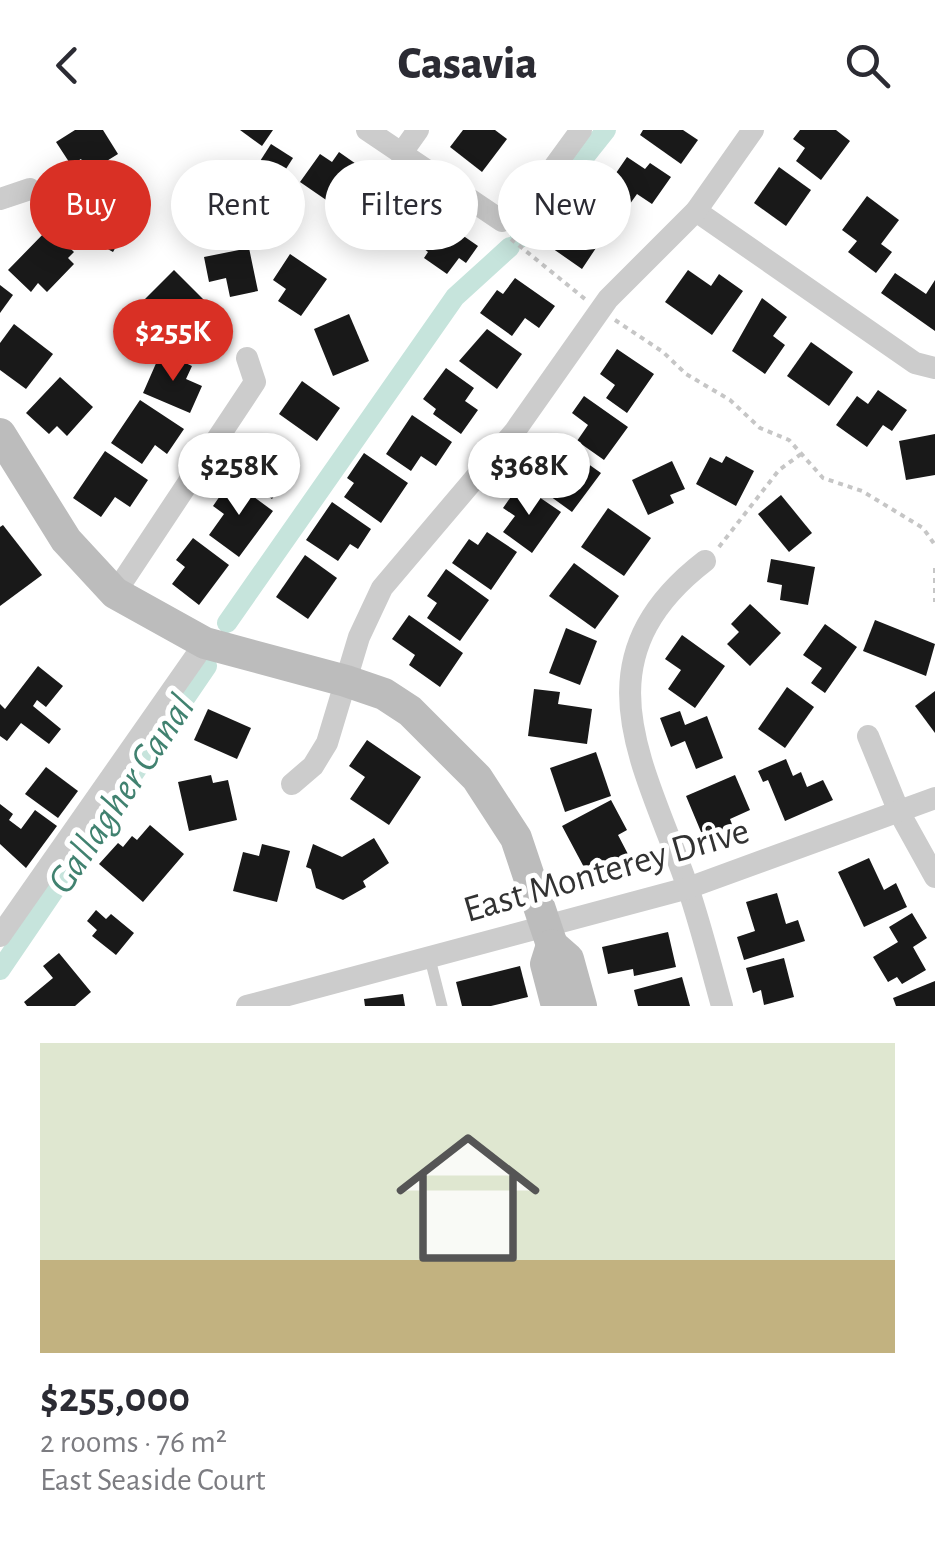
<!DOCTYPE html>
<html lang="en">
<head>
<meta charset="utf-8">
<style>
  :root { --surface:#fff; --page:#f7f7f7; --text:#2b2b33; --muted:#7c7c81; --line:#e1e1e2; --accent:#d93025 }
  body { margin:0; font-family:"Alegreya Sans",sans-serif; background:var(--page); color:var(--text); height:100vh; display:flex; flex-direction:column; font-size:38px; white-space:nowrap }
  * { box-sizing:border-box; margin:0 }
  p { font-size:32px; color:var(--muted) }
  .icon { flex:none; width:55px; height:55px; fill:none; stroke:currentColor; stroke-width:2; stroke-linecap:round; stroke-linejoin:round }
  .map { position:relative; height:876px; overflow:hidden }
  .side { display:flex; flex-direction:column; background:var(--surface); flex:1 }
  .side>* { flex:none }
  .guide { position:absolute; left:30px; top:30px; width:875px; height:90px; display:flex; gap:20px }
  .price { position:absolute; translate:-50% -85px; padding:0 22px; border-radius:35px; background:#fff; color:#222; font-size:32px; line-height:65px; filter:drop-shadow(0 2px 5px #0008) }
  .price::after { content:''; position:absolute; left:50%; top:60px; width:30px; height:22px; margin-left:-15px; background:inherit; clip-path:polygon(0 0,100% 0,50% 100%) }
  .price.selected { background:var(--accent); color:#fff }
  ul { padding:0; list-style:none }
  li { display:grid; align-content:center; gap:20px; height:530px; padding:0 40px }
  li+li { border-top:2px solid var(--line) }
  li span { display:grid; place-items:center; height:310px; border-radius:0px; color:#555 }
  li>.icon { margin-inline-start:auto }
  span .icon { width:180px; height:180px; fill:#fffc; stroke-width:1 }
  li b { font-size:42px }
  .tag { padding:0 35px; border-radius:45px; background:var(--surface); box-shadow:0 5px 25px #0003; font-size:35px; line-height:90px }
  .tag.selected { background:var(--accent); color:#fff }
  header { display:flex; justify-content:space-between; align-items:center; height:130px; padding:0 40px; background:var(--surface); font-size:45px; font-weight:800 }
  .map>svg:first-child { display:block }
  .lines { fill:none; stroke-linecap:round; stroke-linejoin:round }
  .canal { stroke:#c6e4dc; stroke-width:20 }
  .building { fill:#191919 }
  .path { stroke:#c6c6c6; stroke-width:4; stroke-dasharray:5 5; stroke-linecap:butt }
  .lane { stroke:#ccc; stroke-width:11 }
  .street { stroke:#ccc; stroke-width:22 }
  .secondary { stroke:#bcbcbc; stroke-width:32 }
  .labels { text-anchor:middle; stroke-width:10; stroke-linejoin:round; paint-order:stroke }
  .street-label { font-size:38px; fill:#323232; stroke:#fff }
  .water-label { font-size:40px; font-style:italic; fill:#418270; stroke:#fff }
</style>
</head>
<body>
<header><svg class="icon" aria-label="back" viewBox="0 0 24 24"><path d="M15 5l-7 7 7 7"/></svg>Casavia<svg class="icon" aria-label="search" viewBox="0 0 24 24"><circle cx="10" cy="10" r="6"/><path d="M15 15l6 6"/></svg></header>
<div class="map">
<svg width="935" height="876" viewBox="0 0 935 876">
  <rect width="100%" height="100%" fill="#fff"/>
  <g class="lines">
    <g class="canal">
      <polyline points="520,108 606,0"/>
      <polyline points="227,493 455,167 510,117"/>
      <polyline points="0,840 207,536"/>
    </g>
  </g>
  <g class="building">
    <polygon points="75,0 103,0 118,24 89,42 81,29 71,35 56,12"/>
    <polygon points="240,0 273,0 262,16"/>
    <polygon points="463,0 495,0 507,9 482,42 450,17"/>
    <polygon points="643,0 683,0 698,10 681,34 640,5"/>
    <polygon points="800,0 836,0 850,11 821,50 796,31 805,18 793,9"/>
    <polygon points="271,14 293,28 268,67 246,53"/>
    <polygon points="339,22 359,36 332,74 300,52 320,24 332,32"/>
    <polygon points="627,27 645,39 650,33 671,47 652,74 637,64 627,78 603,62"/>
    <polygon points="779,37 811,60 786,96 754,73"/>
    <polygon points="83,54 135,83 113,122 73,100 79,89 67,83"/>
    <polygon points="384,54 403,67 394,79 409,90 390,117 356,93"/>
    <polygon points="867,66 899,90 881,114 892,122 876,143 848,122 857,111 842,100"/>
    <polygon points="580,73 604,91 591,110 598,115 582,139 549,116"/>
    <polygon points="431,95 443,104 444,110 452,98 478,116 466,133 459,128 447,144 424,128 428,122 418,114"/>
    <polygon points="49,98 74,122 68,128 74,134 47,162 38,153 31,162 8,140"/>
    <polygon points="249,118 258,161 230,167 226,148 209,152 204,127"/>
    <polygon points="290,124 327,149 301,186 278,171 286,159 273,150"/>
    <polygon points="174,140 210,176 190,195 181,186 162,206 135,179"/>
    <polygon points="688,140 711,156 719,144 743,161 712,205 665,172"/>
    <polygon points="895,143 926,164 935,150 935,201 881,163"/>
    <polygon points="515,148 555,176 539,198 525,188 512,206 480,183 497,160 503,164"/>
    <polygon points="0,155 13,165 0,183"/>
    <polygon points="762,168 787,187 773,206 785,215 765,244 732,221"/>
    <polygon points="349,184 369,231 333,246 314,199"/>
    <polygon points="14,194 53,224 26,259 0,240 0,213"/>
    <polygon points="487,199 522,224 497,259 459,231"/>
    <polygon points="811,212 853,242 829,276 787,246"/>
    <polygon points="617,219 654,244 627,283 606,268 615,255 600,244"/>
    <polygon points="161,222 192,236 186,249 202,256 190,283 143,263"/>
    <polygon points="446,238 474,258 465,271 478,280 461,304 433,284 436,279 423,269"/>
    <polygon points="60,247 93,277 67,306 57,296 49,304 26,283"/>
    <polygon points="302,251 340,278 317,311 279,284"/>
    <polygon points="878,260 907,280 892,301 883,295 867,317 836,295 857,266 868,274"/>
    <polygon points="584,266 628,297 604,330 577,311 588,295 572,283"/>
    <polygon points="140,270 184,299 167,324 155,315 142,334 111,313"/>
    <polygon points="412,285 452,312 436,336 421,326 411,341 386,324"/>
    <polygon points="935,304 935,345 906,350 899,311"/>
    <polygon points="261,310 295,335 272,369 237,344"/>
    <polygon points="567,319 601,343 572,382 525,348 542,324 556,334"/>
    <polygon points="105,321 148,350 130,377 115,367 101,387 73,368"/>
    <polygon points="364,323 408,353 381,393 344,367 354,353 347,348"/>
    <polygon points="726,326 754,341 736,376 696,354 710,327 722,333"/>
    <polygon points="672,331 685,359 670,365 674,373 648,385 632,350"/>
    <polygon points="231,350 273,381 239,427 209,405 224,384 213,376"/>
    <polygon points="520,354 561,382 532,423 503,402 515,386 503,378"/>
    <polygon points="781,365 812,403 789,422 758,384"/>
    <polygon points="332,372 371,399 358,419 350,414 338,431 306,410"/>
    <polygon points="608,378 651,408 624,446 581,417"/>
    <polygon points="3,395 42,445 0,476 0,397"/>
    <polygon points="487,402 517,422 491,460 452,433 469,409 478,415"/>
    <polygon points="193,408 229,435 199,475 172,454 185,437 176,430"/>
    <polygon points="305,425 337,448 308,489 276,467"/>
    <polygon points="771,429 815,437 808,475 780,470 782,455 767,452"/>
    <polygon points="574,433 619,466 595,499 549,466"/>
    <polygon points="446,439 489,470 460,511 427,488 437,473 427,466"/>
    <polygon points="750,474 781,503 750,536 727,514 739,502 731,494"/>
    <polygon points="409,485 463,523 440,557 409,535 415,525 392,509"/>
    <polygon points="875,490 935,514 926,546 863,521"/>
    <polygon points="825,494 857,517 825,563 811,553 822,538 803,525"/>
    <polygon points="566,498 597,511 580,555 549,543"/>
    <polygon points="682,505 725,536 695,578 668,559 681,540 665,529"/>
    <polygon points="38,536 63,556 46,577 37,570 33,576 61,599 49,614 21,593 7,611 0,606 0,574 5,579"/>
    <polygon points="787,557 814,577 785,618 758,599"/>
    <polygon points="534,559 560,562 558,574 592,579 587,614 528,606"/>
    <polygon points="935,561 935,603 915,576"/>
    <polygon points="208,579 251,598 237,629 194,610"/>
    <polygon points="680,581 685,595 707,586 723,628 696,639 685,611 671,617 660,588"/>
    <polygon points="367,610 421,647 389,695 350,669 365,647 349,636"/>
    <polygon points="596,622 611,666 565,682 550,638"/>
    <polygon points="786,629 793,646 801,642 807,657 823,650 833,670 785,691 768,650 763,652 758,641"/>
    <polygon points="46,637 78,661 58,688 25,664"/>
    <polygon points="211,645 213,653 228,650 237,690 189,701 178,652"/>
    <polygon points="735,645 750,680 730,689 733,697 704,709 686,666"/>
    <polygon points="611,670 627,700 618,705 630,728 602,744 597,735 586,741 562,696"/>
    <polygon points="0,674 13,684 9,690 21,699 35,680 57,696 26,738 0,714"/>
    <polygon points="150,695 184,724 143,772 99,734 118,713 123,717 132,706 137,710"/>
    <polygon points="374,708 389,733 363,751 366,757 343,770 316,758 311,739 306,737 313,714 342,727"/>
    <polygon points="262,714 290,721 277,772 233,761 243,722 259,726"/>
    <polygon points="869,728 884,760 896,753 907,777 864,797 838,742"/>
    <polygon points="777,763 786,794 798,790 805,811 744,830 737,807 755,801 746,772"/>
    <polygon points="96,780 106,789 111,784 134,803 116,825 92,806 97,800 87,791"/>
    <polygon points="912,783 927,808 913,817 926,840 902,854 897,847 888,852 873,827 898,812 889,797"/>
    <polygon points="668,802 676,837 634,846 633,839 608,844 602,817"/>
    <polygon points="59,823 91,862 75,876 27,876 24,872 53,848 43,836"/>
    <polygon points="784,828 794,867 764,875 761,860 753,863 746,838"/>
    <polygon points="520,836 528,867 491,876 462,876 456,852"/>
    <polygon points="682,847 690,876 638,876 634,860"/>
    <polygon points="935,851 935,876 896,876 893,868"/>
    <polygon points="403,864 405,876 365,876 364,869"/>
  </g>
  <g class="lines">
    <g class="path">
      <polyline points="511,109 585,169"/>
      <polyline points="615,190 663,222 686,244 730,270 760,298 789,310 823,348 862,361 923,398 935,415"/>
      <polyline points="719,417 779,340 801,324"/>
      <polyline points="935,438 935,472"/>
    </g>
    <polyline class="lane" points="429,825 442,876"/>
    <g class="street">
      <polyline points="367,0 502,91 522,81 581,0"/>
      <polyline points="401,24 418,0"/>
      <polyline points="0,69 30,59"/>
      <polyline points="696,81 915,233 935,238"/>
      <path d="M705 431C574 532 646 636 688 758 701 796 711 837 722 876"/>
      <polyline points="115,463 255,252 247,228"/>
      <polyline points="868,606 899,682 935,747"/>
      <polyline points="292,654 313,636 327,613 359,507 382,458 515,301 608,169 696,81 753,0"/>
      <polyline points="0,806 205,513"/>
      <polyline points="247,876 688,758 935,668"/>
    </g>
    <g class="secondary">
      <polyline points="0,304 66,410 115,463 205,513 346,551 384,564 410,581 477,648 516,708 552,815"/>
      <polyline points="557,876 546,834 552,815 568,829 581,876"/>
    </g>
  </g>
  <g class="labels">
    <g class="street-label">
      <text transform="translate(606 739) rotate(-16)" y="13">East Monterey Drive</text>
    </g>
    <g class="water-label">
      <text transform="translate(120 663) rotate(-56)" y="14">Gallagher Canal</text>
    </g>
  </g>
</svg>
<b class="price selected" style="left:173px;top:254px">$255K</b>
<b class="price" style="left:239px;top:388px">$258K</b>
<b class="price" style="left:529px;top:388px">$368K</b>
<div class="guide">
<a class="tag selected">Buy</a>
<a class="tag">Rent</a>
<a class="tag">Filters</a>
<a class="tag">New</a>
</div>
</div>
<section class="side">
<ul>
<li><span style="background:linear-gradient(#dfe7d0 70%,#c2b280 0)"><svg class="icon" aria-label="home" viewBox="0 0 24 24"><path d="M3 11l9-7 9 7M6 9v11h12V9"/></svg></span><div><b>$255,000</b><p>2 rooms · 76 m²</p><p>East Seaside Court</p></div></li>
</ul>
</section>
</body>
</html>
